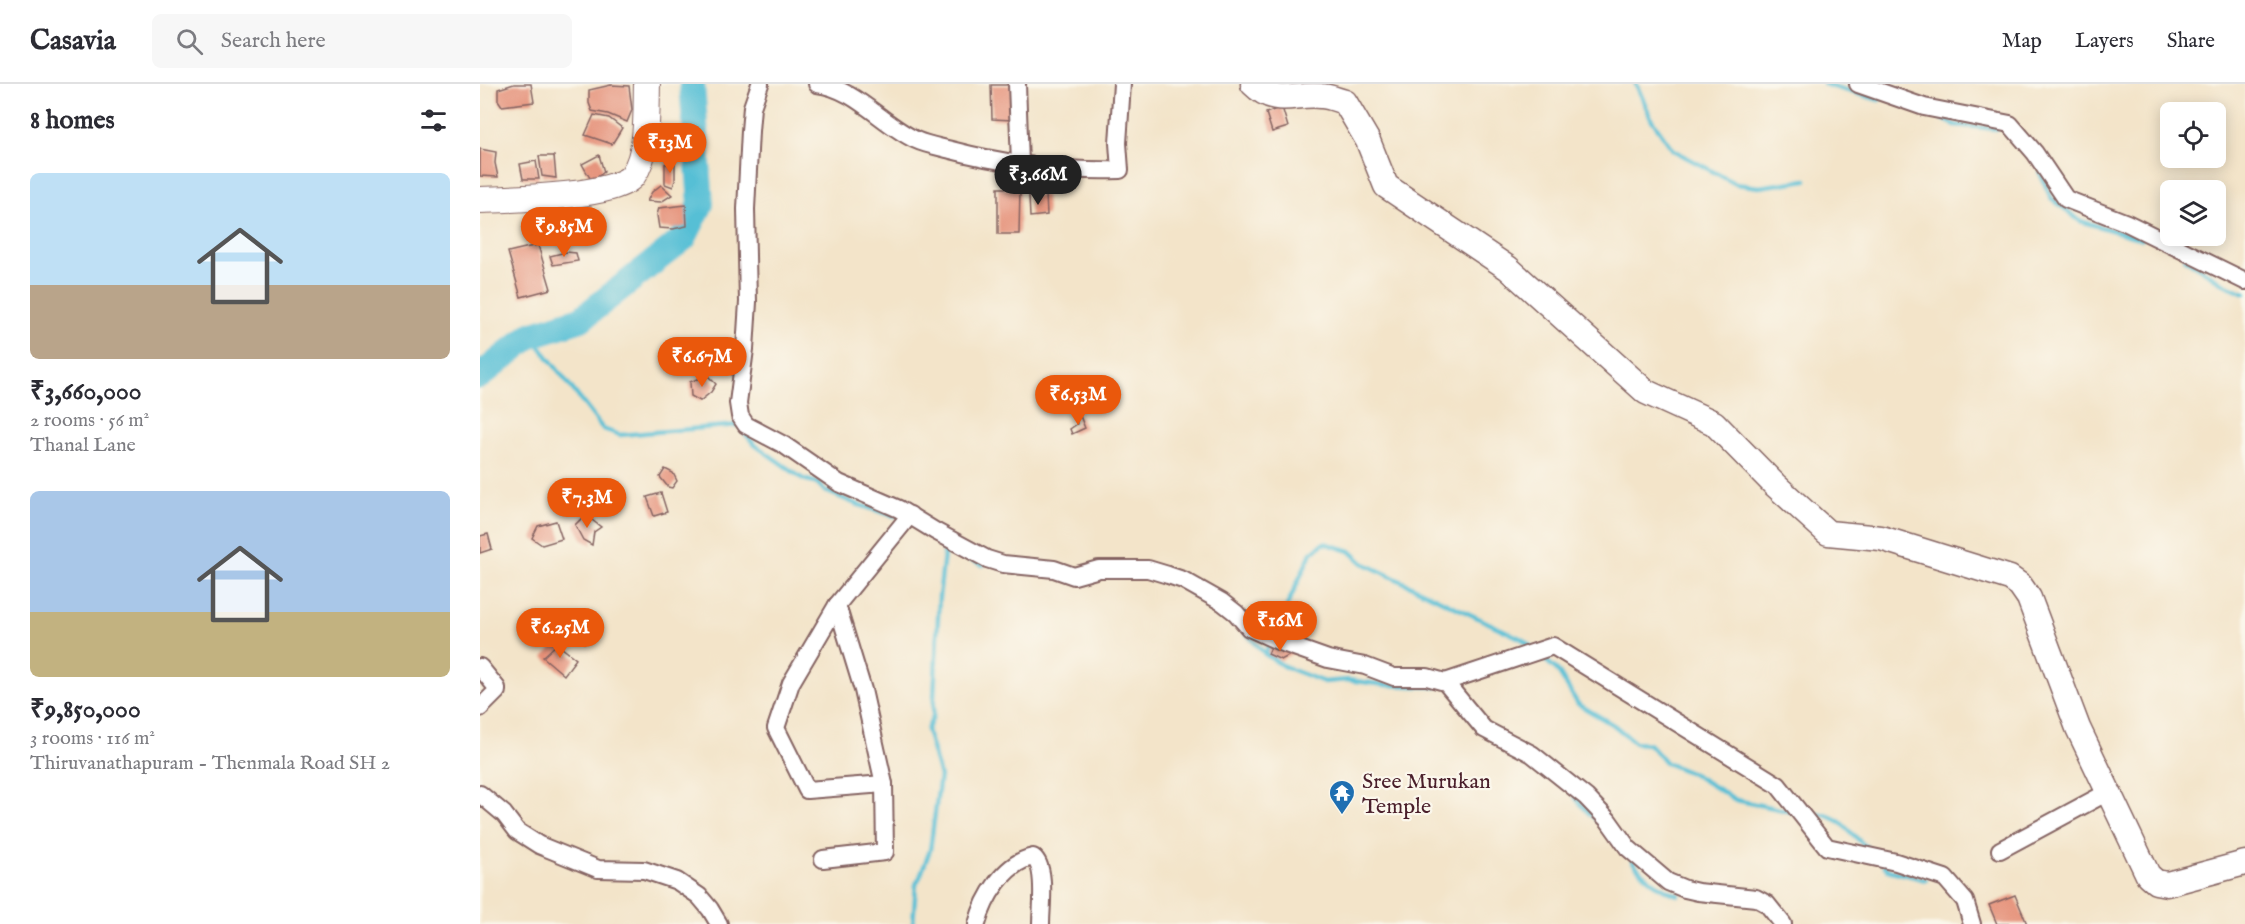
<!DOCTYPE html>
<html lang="en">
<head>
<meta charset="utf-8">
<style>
  :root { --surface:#fff; --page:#f7f7f7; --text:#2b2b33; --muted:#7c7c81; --line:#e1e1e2; --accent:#ea580c }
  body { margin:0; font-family:"IM FELL English",serif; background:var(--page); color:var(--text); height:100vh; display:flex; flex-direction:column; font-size:22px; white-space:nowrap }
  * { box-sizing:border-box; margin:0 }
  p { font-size:20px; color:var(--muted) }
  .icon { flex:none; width:33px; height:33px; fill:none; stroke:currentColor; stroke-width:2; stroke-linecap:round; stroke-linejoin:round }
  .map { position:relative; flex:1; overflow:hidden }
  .side { display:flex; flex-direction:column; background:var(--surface); width:480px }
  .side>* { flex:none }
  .fabs { position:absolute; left:1680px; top:18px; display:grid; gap:12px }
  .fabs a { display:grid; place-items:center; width:66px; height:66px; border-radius:9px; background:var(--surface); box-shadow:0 3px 15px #0003; font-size:30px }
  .price { position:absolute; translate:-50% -51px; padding:0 14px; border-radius:21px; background:var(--accent); color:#fff; font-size:20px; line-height:39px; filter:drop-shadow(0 2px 3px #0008) }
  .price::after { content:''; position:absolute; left:50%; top:36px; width:18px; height:14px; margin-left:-9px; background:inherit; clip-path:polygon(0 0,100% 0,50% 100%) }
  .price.selected { background:#222; color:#fff }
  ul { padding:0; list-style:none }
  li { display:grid; align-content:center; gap:12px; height:318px; padding:0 30px }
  li span { display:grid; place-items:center; height:186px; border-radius:9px; color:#555 }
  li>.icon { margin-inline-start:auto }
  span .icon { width:108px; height:108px; fill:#fffc; stroke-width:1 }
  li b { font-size:26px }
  h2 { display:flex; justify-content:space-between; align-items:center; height:72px; padding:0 30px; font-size:26px }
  header { display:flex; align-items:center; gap:36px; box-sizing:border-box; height:84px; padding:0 30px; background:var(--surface); border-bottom:2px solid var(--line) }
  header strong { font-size:28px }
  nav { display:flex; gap:33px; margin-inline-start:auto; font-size:21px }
  .search { width:420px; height:54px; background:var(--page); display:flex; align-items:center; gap:15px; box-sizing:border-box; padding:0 21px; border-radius:9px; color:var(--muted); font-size:22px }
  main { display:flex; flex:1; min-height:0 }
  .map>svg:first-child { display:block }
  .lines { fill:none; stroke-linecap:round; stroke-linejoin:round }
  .stream { stroke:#57bfd5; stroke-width:4.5 }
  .river { stroke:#57bfd5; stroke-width:26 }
  .building { fill:#e59078 }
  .minor-casing { stroke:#856462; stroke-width:20 }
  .secondary-casing { stroke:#856462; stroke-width:27 }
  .primary-casing { stroke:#856462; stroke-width:28 }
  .minor { stroke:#fff; stroke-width:16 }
  .secondary { stroke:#fff; stroke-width:24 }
  .primary { stroke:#fff; stroke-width:26 }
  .labels { text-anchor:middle; stroke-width:4.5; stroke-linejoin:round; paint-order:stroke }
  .poi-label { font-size:22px; fill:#4a1f2b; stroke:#fbf7ec; text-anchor:start }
</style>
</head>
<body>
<header>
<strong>Casavia</strong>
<div class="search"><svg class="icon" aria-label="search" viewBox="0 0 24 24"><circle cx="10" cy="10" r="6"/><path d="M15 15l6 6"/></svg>Search here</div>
<nav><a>Map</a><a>Layers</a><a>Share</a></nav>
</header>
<main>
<section class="side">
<h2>8 homes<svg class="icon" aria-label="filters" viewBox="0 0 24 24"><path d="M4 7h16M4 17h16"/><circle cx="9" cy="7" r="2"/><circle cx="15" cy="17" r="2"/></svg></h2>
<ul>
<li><span style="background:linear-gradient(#bfe0f5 60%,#b9a48a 0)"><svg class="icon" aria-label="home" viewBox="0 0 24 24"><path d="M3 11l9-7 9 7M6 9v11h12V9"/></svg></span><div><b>₹3,660,000</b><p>2 rooms · 56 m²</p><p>Thanal Lane</p></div></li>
<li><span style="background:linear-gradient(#a9c7e8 65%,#c2b280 0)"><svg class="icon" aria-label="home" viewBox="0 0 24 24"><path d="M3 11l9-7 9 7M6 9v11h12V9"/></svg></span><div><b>₹9,850,000</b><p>3 rooms · 116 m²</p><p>Thiruvanathapuram - Thenmala Road SH 2</p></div></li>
</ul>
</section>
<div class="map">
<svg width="1765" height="840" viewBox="0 0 1765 840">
  <rect width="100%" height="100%" fill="#fbf7ec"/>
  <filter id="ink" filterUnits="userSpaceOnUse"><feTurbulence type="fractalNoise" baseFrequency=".0167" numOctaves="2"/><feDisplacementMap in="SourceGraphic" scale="12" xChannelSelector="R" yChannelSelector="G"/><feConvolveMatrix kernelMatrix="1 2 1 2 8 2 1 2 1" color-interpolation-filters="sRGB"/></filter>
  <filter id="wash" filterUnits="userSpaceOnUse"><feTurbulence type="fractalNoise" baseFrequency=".008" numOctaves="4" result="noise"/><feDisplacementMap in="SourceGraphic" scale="24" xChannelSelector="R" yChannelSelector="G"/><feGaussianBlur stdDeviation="1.35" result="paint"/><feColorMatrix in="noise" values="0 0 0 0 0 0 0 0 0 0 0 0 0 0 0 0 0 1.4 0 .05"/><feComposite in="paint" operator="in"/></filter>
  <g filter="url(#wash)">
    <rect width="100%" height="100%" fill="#f3e4c9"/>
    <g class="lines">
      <g class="stream">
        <polyline points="1156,0 1172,36 1193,66 1256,100 1279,103 1326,96"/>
        <polyline points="1344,0 1399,16"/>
        <polyline points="1461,34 1475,41 1517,45"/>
        <polyline points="1560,89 1571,114 1600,137 1662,155"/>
        <polyline points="1705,175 1744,200 1765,209"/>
        <polyline points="51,251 123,345 140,351 258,341"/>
        <polyline points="263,347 275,361 323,395 337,399 345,407 376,420 415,432"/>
        <polyline points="461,458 471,468 503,481"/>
        <polyline points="710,508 746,530"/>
        <polyline points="767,550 785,570 805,583 844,598 868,596 906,601 956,603"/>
        <polyline points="785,570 831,469 844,459 870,467 883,479 1042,555 1052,564"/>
        <polyline points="1058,570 1077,586 1098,620 1135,642 1155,659 1169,660 1186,679 1213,690 1256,716 1313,728"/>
        <polyline points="1095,713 1108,728 1118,737"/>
        <polyline points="1327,730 1347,731 1359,737 1389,766"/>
        <path d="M1152 777C1163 792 1180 805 1198 811"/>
        <polyline points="1404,781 1408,786 1446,796"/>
        <polyline points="433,840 436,800 440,793 450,766 460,692 447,646 453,633 459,513 465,462"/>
      </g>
      <polyline class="river" points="0,292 51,251 101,235 204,154 221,120 212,0"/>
    </g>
    <g id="blocks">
      <g class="building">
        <polygon points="34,0 51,0 54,18 22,22 18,16 18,5"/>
        <polygon points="131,1 149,2 152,26 147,38 128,30 112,27 109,19 109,6"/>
        <polygon points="511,1 532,1 533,36 512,35"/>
        <polygon points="802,23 808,43 792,48 786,29"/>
        <polygon points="114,31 129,34 142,44 132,60 105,51"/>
        <polygon points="0,65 16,68 15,79 18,93 0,92"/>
        <polygon points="119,71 124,88 117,93 110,94 102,80"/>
        <polygon points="59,72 74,72 76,94 62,92"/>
        <polygon points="56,77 59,95 43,95 40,80"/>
        <polygon points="195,79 195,96 193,103 185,100 185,80"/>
        <polygon points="181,101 192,111 181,118 167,117 172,108"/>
        <polygon points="518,104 540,104 539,150 518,150"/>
        <polygon points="566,111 567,131 550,133 549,112"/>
        <polygon points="206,121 207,142 193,145 179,144 177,131 179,124"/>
        <polygon points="58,161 71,205 41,213 28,168"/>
        <polygon points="86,168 96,169 98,177 73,181 70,172"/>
        <polygon points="227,291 236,300 231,308 220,317 211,312 210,298"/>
        <polygon points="600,332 605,344 592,350 590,345 597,340 596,334"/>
        <polygon points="185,385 193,389 197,397 192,404 188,403 180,393"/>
        <polygon points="181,409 187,428 174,432 167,413"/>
        <polygon points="108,433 121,443 114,448 112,461 103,456 95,441 102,434"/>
        <polygon points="76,437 82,455 62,461 52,454 58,442"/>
        <polygon points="8,450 12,465 0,469 0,452"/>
        <polygon points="110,531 120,544 113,556 104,559 90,546 99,542"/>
        <polygon points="793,558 816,568 801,576 788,570"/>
        <polygon points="77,560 96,575 84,591 63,573"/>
        <polygon points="1535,811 1547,840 1517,840 1509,821"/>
      </g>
    </g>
  </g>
  <g filter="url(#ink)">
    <use href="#blocks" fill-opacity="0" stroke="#856462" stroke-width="1.5"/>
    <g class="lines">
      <defs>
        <g id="minor">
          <polyline points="280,0 272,23 270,47 266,125 268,218 265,265 258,319 260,332 266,341 304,361 359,399 419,425 455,447 507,475 523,480 574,485 594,492 619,485 668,485 688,491 703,496 742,518 756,529 769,544 800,558 848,575 885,582 914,593 947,593 965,598 1004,645 1052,670 1106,713 1128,736 1148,764 1188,798 1205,805 1218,808 1276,814 1287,820 1303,840"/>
          <path d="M337 0C375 4 403 41 436 56 447 61 460 63 471 66 524 80 586 88 640 86L638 59 642 0"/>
          <polyline points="537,0 540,79"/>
          <polyline points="1378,0 1444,23 1530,40 1555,69 1586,115 1647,139 1765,197"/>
          <polyline points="0,583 17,604 17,607 0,624"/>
          <polyline points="965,598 1073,562 1298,701 1347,763 1416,778 1465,794 1485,817 1492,840"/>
          <polyline points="404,700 327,706 296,644 311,599 357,521 430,431"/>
          <polyline points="0,710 24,730 37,747 59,761 118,785 164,786 197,797 219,812 230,825 239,840"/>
          <polyline points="1520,766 1628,708"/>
          <polyline points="343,775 405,768 404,700 383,606 357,521"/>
          <path d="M497 840C504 814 524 779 553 773 567 783 561 823 561 840"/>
        </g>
        <path id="secondary" d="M773 0C796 23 813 9 841 12 849 12 857 16 865 18L888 57 906 102 1028 184 1166 308 1234 339 1295 401 1348 449 1401 454 1530 494 1540 501 1549 514 1598 644 1668 791 1676 798 1687 800 1765 779"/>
        <path id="primary" d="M0 116C29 115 138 113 153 91 169 69 166 26 167 0"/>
      </defs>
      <use href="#minor" class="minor-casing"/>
      <use href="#secondary" class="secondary-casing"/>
      <use href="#primary" class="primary-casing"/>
      <use href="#minor" class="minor"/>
      <use href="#secondary" class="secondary"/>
      <use href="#primary" class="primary"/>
    </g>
  </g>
  <defs>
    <symbol id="temple-pin" viewBox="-11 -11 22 30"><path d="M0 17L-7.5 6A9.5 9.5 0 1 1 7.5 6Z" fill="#1f6fb2" stroke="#fbf7ec"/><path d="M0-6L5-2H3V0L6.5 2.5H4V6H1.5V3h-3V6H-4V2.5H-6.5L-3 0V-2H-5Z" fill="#fff"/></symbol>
  </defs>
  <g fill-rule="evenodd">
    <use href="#temple-pin" x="847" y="694" width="30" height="40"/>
  </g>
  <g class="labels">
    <g class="poi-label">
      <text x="882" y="704">Sree Murukan<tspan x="882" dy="25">Temple</tspan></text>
    </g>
  </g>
</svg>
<div class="fabs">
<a><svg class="icon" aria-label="locate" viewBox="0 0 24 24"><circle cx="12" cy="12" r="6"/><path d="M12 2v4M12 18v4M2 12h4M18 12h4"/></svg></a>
<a><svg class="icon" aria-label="layers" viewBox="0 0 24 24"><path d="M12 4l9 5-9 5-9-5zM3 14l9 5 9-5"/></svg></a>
</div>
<b class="price" style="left:190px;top:90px">₹13M</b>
<b class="price selected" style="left:558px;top:122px">₹3.66M</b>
<b class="price" style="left:84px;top:174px">₹9.85M</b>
<b class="price" style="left:222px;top:304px">₹6.67M</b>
<b class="price" style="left:598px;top:342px">₹6.53M</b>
<b class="price" style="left:107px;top:445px">₹7.3M</b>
<b class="price" style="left:800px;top:568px">₹16M</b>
<b class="price" style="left:80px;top:575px">₹6.25M</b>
</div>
</main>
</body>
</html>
